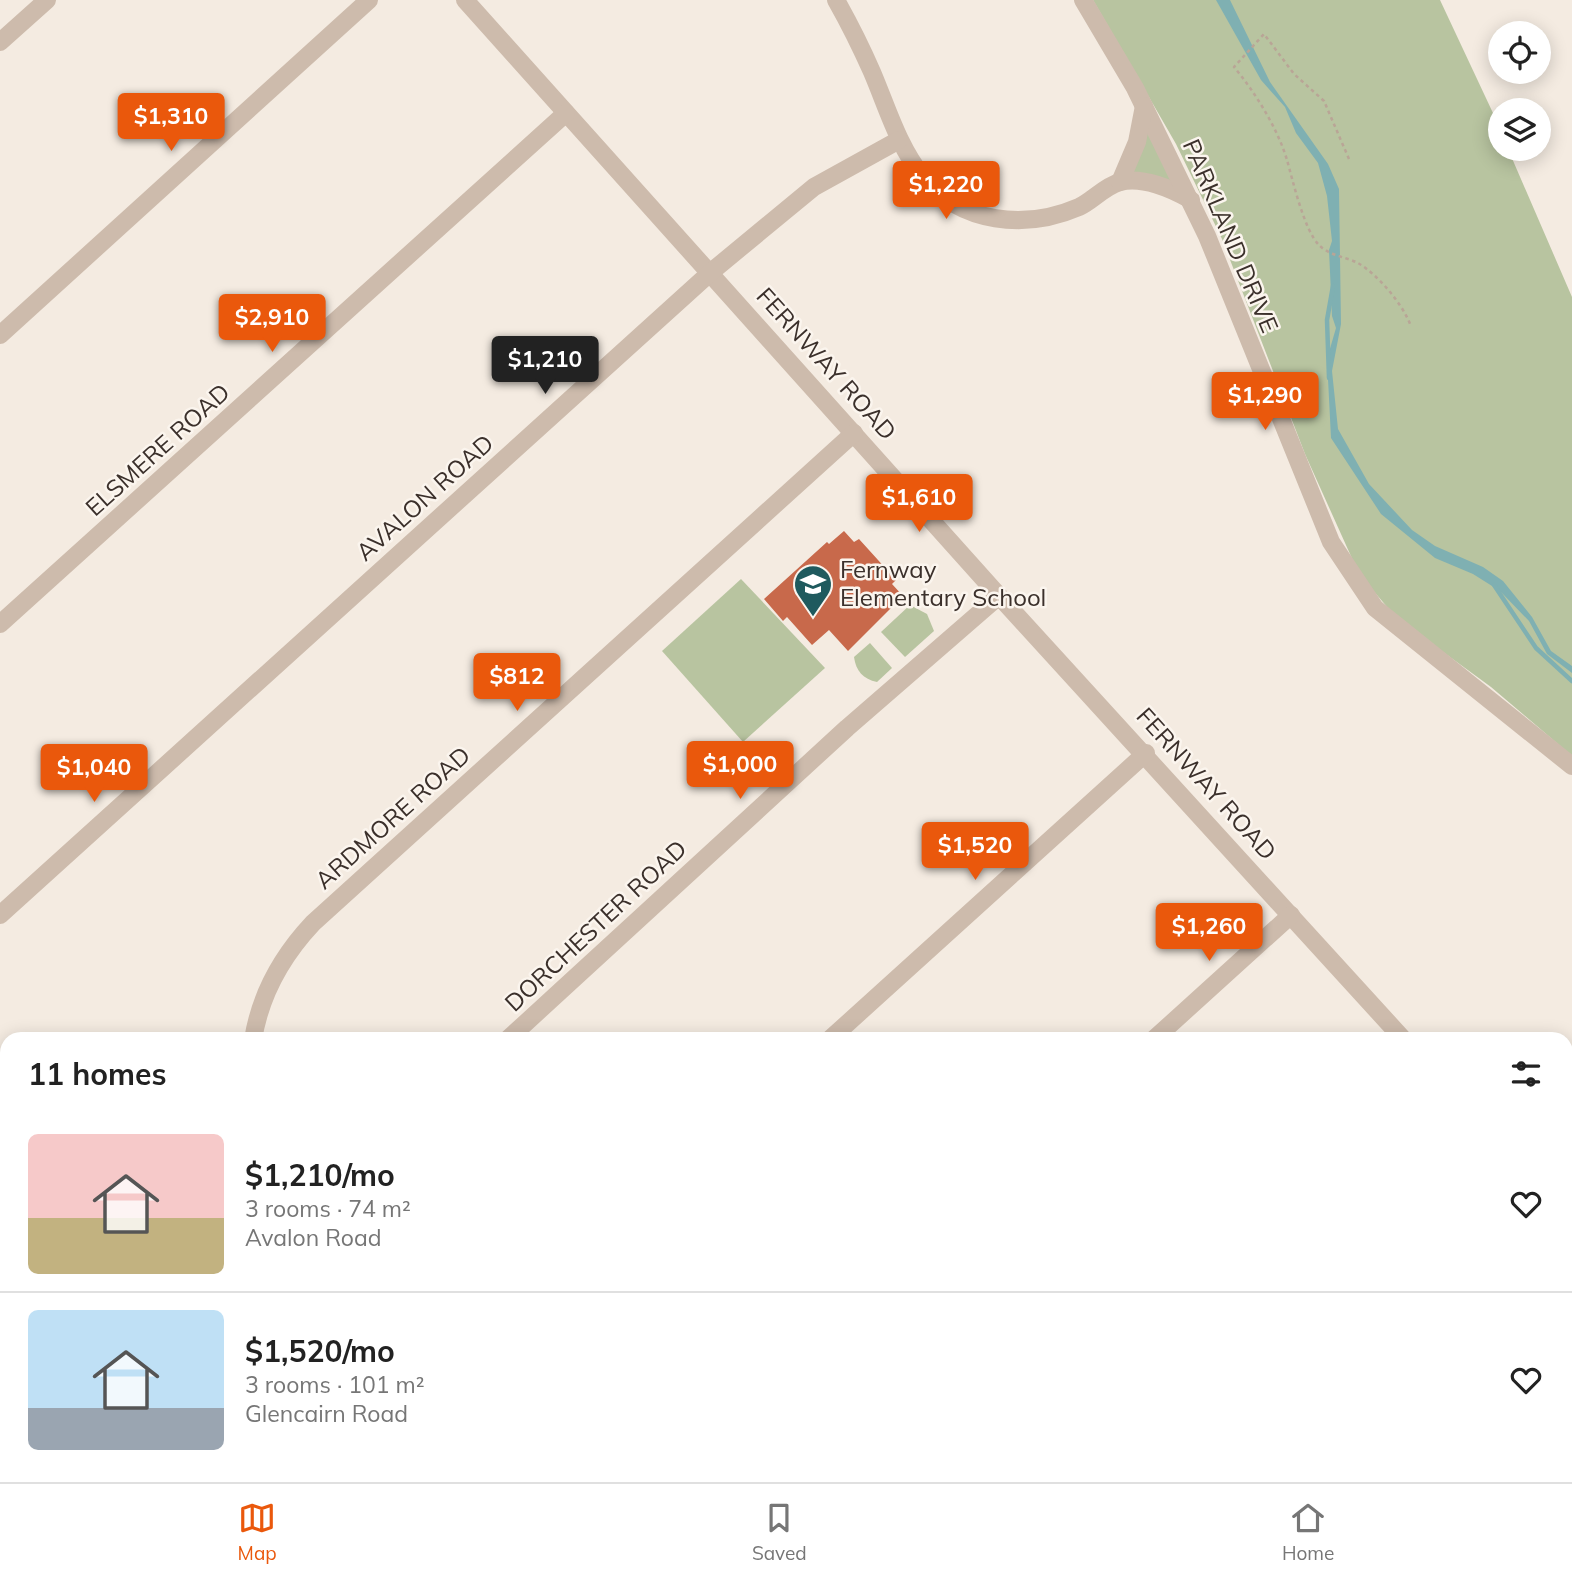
<!DOCTYPE html>
<html lang="en">
<head>
<meta charset="utf-8">
<style>
  :root { --surface:#fff; --page:#f6f6f6; --text:#222; --muted:#767676; --line:#e0e0e0; --accent:#ea580c }
  body { margin:0; font-family:Mulish,sans-serif; background:var(--page); color:var(--text); height:100vh; display:flex; flex-direction:column; font-size:26px; white-space:nowrap }
  * { box-sizing:border-box; margin:0 }
  p { font-size:23px; color:var(--muted) }
  .icon { flex:none; width:38px; height:38px; fill:none; stroke:currentColor; stroke-width:2; stroke-linecap:round; stroke-linejoin:round }
  .map { position:relative; flex:1; overflow:hidden }
  .panel { position:absolute; left:0px; top:1032px; width:1573px; height:450px; display:flex; flex-direction:column; background:var(--surface); border-radius:21px 21px 0 0; box-shadow:0 4px 18px #0003 }
  .panel>* { flex:none }
  .tools { position:absolute; left:1488px; top:21px; display:grid; gap:14px }
  .tools a { display:grid; place-items:center; width:63px; height:63px; border-radius:50%; background:var(--surface); box-shadow:0 4px 18px #0003; font-size:35px }
  .price { position:absolute; translate:-50% -60px; padding:0 16px; border-radius:7px; background:var(--accent); color:#fff; font-size:23px; line-height:46px; filter:drop-shadow(0 2px 4px #0008) }
  .price::after { content:''; position:absolute; left:50%; top:42px; width:21px; height:16px; margin-left:-10px; background:inherit; clip-path:polygon(0 0,100% 0,50% 100%) }
  .price.current { background:#222; color:#fff }
  ul { padding:0; list-style:none }
  li { display:flex; align-items:center; gap:21px; height:175px; padding:0 28px }
  li+li { border-top:2px solid var(--line) }
  li span { display:grid; place-items:center; flex:none; width:196px; height:140px; border-radius:10px; color:#555 }
  li>.icon { margin-inline-start:auto }
  span .icon { width:84px; height:84px; fill:#fffc; stroke-width:1 }
  li b { font-size:30px }
  h2 { display:flex; justify-content:space-between; align-items:center; height:84px; padding:0 28px; font-size:30px }
  .tabs { display:flex; justify-content:space-around; align-items:center; height:98px; border-top:2px solid var(--line); background:var(--surface); font-size:19px; color:var(--muted) }
  .tabs a { display:grid; justify-items:center; gap:4px }
  .tabs .current { color:var(--accent) }
  .map>svg:first-child { display:block }
  .green { fill:#b8c4a0 }
  .water { fill:#7fb0b2 }
  .lines { fill:none; stroke-linecap:round; stroke-linejoin:round }
  .stream { stroke:#7fb0b2; stroke-width:4.5 }
  .building { fill:#c8694b }
  .path { stroke:#b9a596; stroke-width:2.5; stroke-dasharray:3.5 3.5; stroke-linecap:butt }
  .minor { stroke:#cdbbac; stroke-width:18 }
  .secondary { stroke:#a18a7d; stroke-width:18 }
  .tram { stroke:#3b302b; stroke-width:2 }
  .labels { text-anchor:middle; stroke-width:5; stroke-linejoin:round; paint-order:stroke }
  .street-label { font-size:24px; fill:#3b302b; stroke:#fbf5ee }
  .poi-label { font-size:24px; fill:#3b302b; stroke:#fbf5ee; text-anchor:start }
</style>
</head>
<body>
<div class="map">
<svg width="1572" height="1482" viewBox="0 0 1572 1482">
  <rect width="100%" height="100%" fill="#f4ebe1"/>
  <g class="green">
    <polygon points="1093,0 1440,0 1500,128 1500,149 1508,149 1572,297 1572,756 1491,687 1413,630 1388,608 1359,574 1305,454 1222,239 1176,144"/>
    <polygon points="1142,123 1191,200 1120,182"/>
    <polygon points="741,579 825,668 743,742 662,651"/>
    <polygon points="910,605 927,614 934,631 905,657 881,632"/>
    <path d="M870 643 892 668 877 682C863 679 856 671 854 657Z"/>
  </g>
  <polygon class="water" points="1216,0 1230,0 1270,82 1328,164 1339,189 1341,324 1332,371 1338,429 1369,484 1412,530 1435,546 1483,567 1503,581 1532,617 1551,651 1572,666 1572,673 1547,654 1529,621 1500,591 1473,574 1435,558 1381,514 1331,438 1327,359 1336,328 1332,316 1329,250 1332,241 1327,196 1318,163 1296,133 1285,107 1261,80"/>
  <g class="lines">
    <g class="stream">
      <polyline points="1329,378 1327,320 1333,286"/>
      <polyline points="1494,585 1536,648 1572,681"/>
    </g>
  </g>
  <polygon class="building" points="844,531 854,542 859,539 878,560 896,580 892,584 903,596 848,651 829,630 812,645 787,617 783,621 764,599 827,542 829,544"/>
  <g class="lines">
    <path class="path" d="M1349 159 1324 101 1294 74 1264 34 1234 67C1255 92 1278 129 1287 160 1293 181 1304 230 1319 245 1328 255 1346 257 1358 263 1377 274 1402 303 1410 324"/>
    <g class="minor">
      <polyline points="465,0 999,596 1404,1040"/>
      <path d="M836 0C849 23 861 47 872 72 887 107 898 146 923 177 961 224 1026 230 1079 207 1092 201 1105 186 1120 182 1142 176 1172 189 1191 200"/>
      <polyline points="1083,0 1135,88 1207,236 1331,542 1375,608 1572,766"/>
      <polyline points="0,42 47,0"/>
      <polyline points="1120,182 1137,142 1144,106"/>
      <polyline points="0,335 369,0"/>
      <polyline points="0,624 566,113"/>
      <polyline points="0,915 711,272 814,187 899,140"/>
      <path d="M253 1040C260 995 283 955 313 923L854 433"/>
      <polyline points="507,1040 847,728 999,596"/>
      <polyline points="829,1040 1146,753"/>
      <polyline points="1153,1040 1291,915"/>
      <polyline points="0,1101 7,1101"/>
      <polyline points="1566,1220 1572,1227"/>
      <polyline points="1566,1266 1572,1261"/>
      <polyline points="551,1482 551,1475"/>
      <polyline points="981,1482 989,1475"/>
      <polyline points="1330,1482 1337,1475"/>
    </g>
    <g class="secondary">
      <polyline points="0,1249 7,1256"/>
      <polyline points="0,1364 7,1372"/>
      <polyline points="100,1475 106,1482"/>
      <polyline points="204,1475 210,1482"/>
    </g>
    <g class="tram">
      <polyline points="0,1313 7,1321"/>
      <polyline points="159,1475 166,1482"/>
    </g>
  </g>
  <defs>
    <symbol id="school-pin" viewBox="-11 -11 22 30"><path d="M0 17L-7.5 6A9.5 9.5 0 1 1 7.5 6Z" fill="#1f5a5e" stroke="#fbf5ee"/><path d="M0-5L7-2L0 1L-7-2ZM-4 1L0 2.5L4 1V4Q0 6-4 4Z" fill="#fff"/></symbol>
  </defs>
  <g fill-rule="evenodd">
    <use href="#school-pin" x="791" y="562" width="44" height="60"/>
  </g>
  <g class="labels">
    <g class="street-label">
      <text transform="translate(1230 236) rotate(67)" y="8">PARKLAND DRIVE</text>
      <text transform="translate(826 364) rotate(48)" y="8">FERNWAY ROAD</text>
      <text transform="translate(158 450) rotate(-42)" y="8">ELSMERE ROAD</text>
      <text transform="translate(425 498) rotate(-42)" y="8">AVALON ROAD</text>
      <text transform="translate(1206 784) rotate(48)" y="8">FERNWAY ROAD</text>
      <text transform="translate(393 818) rotate(-42)" y="8">ARDMORE ROAD</text>
      <text transform="translate(596 926) rotate(-43)" y="8">DORCHESTER ROAD</text>
    </g>
    <g class="poi-label">
      <text x="840" y="578">Fernway<tspan x="840" dy="28">Elementary School</tspan></text>
    </g>
  </g>
</svg>
<div class="tools">
<a><svg class="icon" aria-label="locate" viewBox="0 0 24 24"><circle cx="12" cy="12" r="6"/><path d="M12 2v4M12 18v4M2 12h4M18 12h4"/></svg></a>
<a><svg class="icon" aria-label="layers" viewBox="0 0 24 24"><path d="M12 4l9 5-9 5-9-5zM3 14l9 5 9-5"/></svg></a>
</div>
<b class="price" style="left:171px;top:153px">$1,310</b>
<b class="price" style="left:946px;top:221px">$1,220</b>
<b class="price" style="left:272px;top:354px">$2,910</b>
<b class="price current" style="left:545px;top:396px">$1,210</b>
<b class="price" style="left:1265px;top:432px">$1,290</b>
<b class="price" style="left:919px;top:534px">$1,610</b>
<b class="price" style="left:517px;top:713px">$812</b>
<b class="price" style="left:740px;top:801px">$1,000</b>
<b class="price" style="left:94px;top:804px">$1,040</b>
<b class="price" style="left:975px;top:882px">$1,520</b>
<b class="price" style="left:1209px;top:963px">$1,260</b>
<section class="panel">
<h2>11 homes<svg class="icon" aria-label="filters" viewBox="0 0 24 24"><path d="M4 7h16M4 17h16"/><circle cx="9" cy="7" r="2"/><circle cx="15" cy="17" r="2"/></svg></h2>
<ul>
<li><span style="background:linear-gradient(#f6c9c9 60%,#c2b280 0)"><svg class="icon" aria-label="home" viewBox="0 0 24 24"><path d="M3 11l9-7 9 7M6 9v11h12V9"/></svg></span><div><b>$1,210/mo</b><p>3 rooms · 74 m²</p><p>Avalon Road</p></div><svg class="icon" aria-label="heart" viewBox="0 0 24 24"><path d="M12 20l-8-8c-3-5 5-10 8-4 3-6 11-1 8 4z"/></svg></li>
<li><span style="background:linear-gradient(#bfe0f5 70%,#9aa5b1 0)"><svg class="icon" aria-label="home" viewBox="0 0 24 24"><path d="M3 11l9-7 9 7M6 9v11h12V9"/></svg></span><div><b>$1,520/mo</b><p>3 rooms · 101 m²</p><p>Glencairn Road</p></div><svg class="icon" aria-label="heart" viewBox="0 0 24 24"><path d="M12 20l-8-8c-3-5 5-10 8-4 3-6 11-1 8 4z"/></svg></li>
</ul>
</section>
</div>
<nav class="tabs">
<a class="current"><svg class="icon" aria-label="map" viewBox="0 0 24 24"><path d="M3 6l6-2 6 2 6-2v14l-6 2-6-2-6 2zM9 4v14M15 6v14"/></svg>Map</a>
<a><svg class="icon" aria-label="saved" viewBox="0 0 24 24"><path d="M7 4h10v16l-5-4-5 4z"/></svg>Saved</a>
<a><svg class="icon" aria-label="home" viewBox="0 0 24 24"><path d="M3 11l9-7 9 7M6 9v11h12V9"/></svg>Home</a>
</nav>
</body>
</html>
